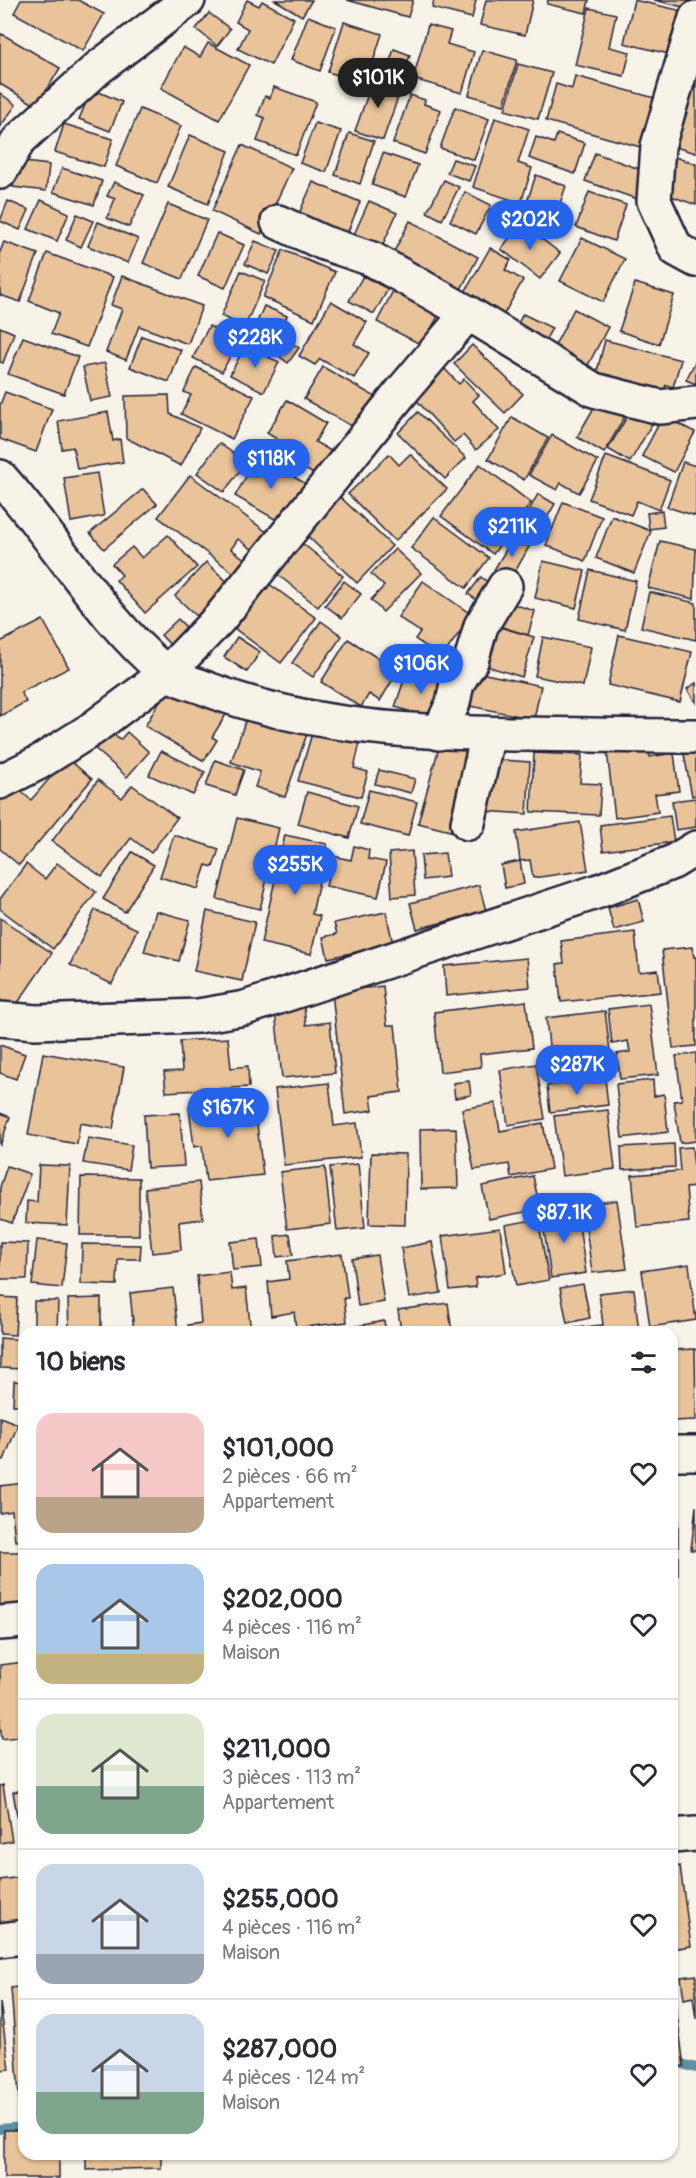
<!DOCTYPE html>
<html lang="fr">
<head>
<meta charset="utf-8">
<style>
  :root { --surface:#fff; --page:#f2f2f3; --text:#2b2b33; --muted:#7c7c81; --line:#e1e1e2; --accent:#2563eb }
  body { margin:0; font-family:Pangolin,sans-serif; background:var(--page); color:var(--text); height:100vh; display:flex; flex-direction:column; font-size:22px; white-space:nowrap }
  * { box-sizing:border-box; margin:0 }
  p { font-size:20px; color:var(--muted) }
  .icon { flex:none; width:33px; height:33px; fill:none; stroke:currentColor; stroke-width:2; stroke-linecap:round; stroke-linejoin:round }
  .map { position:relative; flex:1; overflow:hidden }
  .details { position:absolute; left:18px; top:1326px; width:660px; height:834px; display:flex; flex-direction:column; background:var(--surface); border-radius:18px; box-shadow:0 2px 4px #0004 }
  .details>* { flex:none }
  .price { position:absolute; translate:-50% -51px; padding:0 14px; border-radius:21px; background:var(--accent); color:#fff; font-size:20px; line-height:39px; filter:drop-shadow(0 2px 3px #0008) }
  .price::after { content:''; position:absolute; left:50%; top:36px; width:18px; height:14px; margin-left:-9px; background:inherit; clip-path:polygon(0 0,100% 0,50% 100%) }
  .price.selected { background:#222; color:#fff }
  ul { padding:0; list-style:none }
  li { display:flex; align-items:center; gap:18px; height:150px; padding:0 18px }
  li+li { border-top:2px solid var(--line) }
  li span { display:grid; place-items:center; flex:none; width:168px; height:120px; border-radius:18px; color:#555 }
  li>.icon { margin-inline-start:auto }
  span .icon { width:72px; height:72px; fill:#fffc; stroke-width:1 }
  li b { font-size:26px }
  h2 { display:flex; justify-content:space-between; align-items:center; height:72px; padding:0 18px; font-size:26px }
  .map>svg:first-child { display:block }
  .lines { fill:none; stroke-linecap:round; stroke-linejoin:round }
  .stream { stroke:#5f8fa0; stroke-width:10 }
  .building { fill:#e9c399; stroke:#22223b; stroke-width:1.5 }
  .minor-casing { stroke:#22223b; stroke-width:38 }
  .minor { stroke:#f7f3e8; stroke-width:33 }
</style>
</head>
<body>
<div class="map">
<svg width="696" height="2178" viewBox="0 0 696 2178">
  <rect width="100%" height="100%" fill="#f7f3e8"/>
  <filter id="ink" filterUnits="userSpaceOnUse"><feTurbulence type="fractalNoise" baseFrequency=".0167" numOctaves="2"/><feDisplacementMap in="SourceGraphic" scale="12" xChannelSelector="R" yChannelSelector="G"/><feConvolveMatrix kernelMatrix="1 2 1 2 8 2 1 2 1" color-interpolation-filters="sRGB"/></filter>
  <g filter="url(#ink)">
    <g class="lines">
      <g class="stream">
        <polyline points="672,2061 696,2068"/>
        <polyline points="0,2129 24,2127"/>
      </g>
    </g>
    <g class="building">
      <polygon points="21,0 78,0 104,14 83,51 14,13"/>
      <polygon points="247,0 259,6 262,1 294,18 271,65 238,49 248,29 236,22"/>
      <polygon points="275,0 312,0 302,16"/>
      <polygon points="347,0 413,0 408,17"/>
      <polygon points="434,0 476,0 472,18 432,8"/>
      <polygon points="486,0 533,0 525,35 480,25"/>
      <polygon points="548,0 589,0 586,13 547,4"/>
      <polygon points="634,0 687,12 677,56 624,43"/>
      <polygon points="654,0 694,0 692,9"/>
      <polygon points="589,8 616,14 609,47 630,52 624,76 575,65"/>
      <polygon points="209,13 230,29 217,46 196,29"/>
      <polygon points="308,16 336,27 320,71 291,60"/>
      <polygon points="344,22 382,34 366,84 328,72"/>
      <polygon points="428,25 451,31 447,44 474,52 462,93 413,79"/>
      <polygon points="2,34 60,68 37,106 0,84 0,37"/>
      <polygon points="208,43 249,65 219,120 161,88 183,47 200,57"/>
      <polygon points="394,49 410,55 403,75 387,70"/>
      <polygon points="482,50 517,60 504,105 469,95"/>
      <polygon points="518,64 552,73 538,119 505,110"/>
      <polygon points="575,76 662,100 648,149 546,121 556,84 572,89"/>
      <polygon points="374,77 402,86 383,140 355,131"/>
      <polygon points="688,80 696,83 696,153 668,145"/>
      <polygon points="274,87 316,102 296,155 257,141 265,118 258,115 265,96 270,98"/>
      <polygon points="92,89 122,102 110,131 79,119"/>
      <polygon points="0,93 16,105 0,127"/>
      <polygon points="410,95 425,100 424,104 441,110 425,154 393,143"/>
      <polygon points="455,107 489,119 474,160 440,148"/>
      <polygon points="140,109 181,126 157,183 116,166"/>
      <polygon points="495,118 529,129 518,163 532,168 521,203 473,187"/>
      <polygon points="315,123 341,131 326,172 300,163"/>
      <polygon points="64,124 113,139 104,167 55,152"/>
      <polygon points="349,133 374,141 360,184 335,175"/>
      <polygon points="557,134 585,143 575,174 529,158 536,137 554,143"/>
      <polygon points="190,135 229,151 208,204 168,187"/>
      <polygon points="242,145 292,168 261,234 212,211"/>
      <polygon points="383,153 418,165 406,197 372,185"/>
      <polygon points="595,153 650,173 640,200 585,181"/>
      <polygon points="672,156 696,164 696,205 660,192"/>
      <polygon points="453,159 475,166 469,181 447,173"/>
      <polygon points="16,161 49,165 46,191 13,187"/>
      <polygon points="62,168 102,181 94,205 53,192"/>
      <polygon points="536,175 566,186 557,212 527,202"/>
      <polygon points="444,180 459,187 442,220 427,212"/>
      <polygon points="114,182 144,195 129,227 107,218 115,199 107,196"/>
      <polygon points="313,182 360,202 342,246 294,225"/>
      <polygon points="465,192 491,205 476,234 450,221"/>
      <polygon points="589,192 626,205 614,241 576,227"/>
      <polygon points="41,200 69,213 57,241 28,229"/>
      <polygon points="8,201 29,210 20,230 0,221"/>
      <polygon points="369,201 397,213 380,251 352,239"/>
      <polygon points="168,204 207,220 182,279 143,263"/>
      <polygon points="77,214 93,221 81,247 66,240"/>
      <polygon points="410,221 478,257 460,291 388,263"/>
      <polygon points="98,222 138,239 128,263 88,246"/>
      <polygon points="521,223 560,253 540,279 501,249"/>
      <polygon points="217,233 244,245 225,288 198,276"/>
      <polygon points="582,238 625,259 603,302 560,281"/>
      <polygon points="255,241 279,251 268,274 245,264"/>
      <polygon points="4,242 38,254 20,302 0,295 0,252"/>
      <polygon points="490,248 511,260 505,270 523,280 500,321 461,299"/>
      <polygon points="283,250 335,272 314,320 263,297"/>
      <polygon points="47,253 113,277 87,347 51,334 59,313 29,301"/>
      <polygon points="241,271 265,281 245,326 221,316"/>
      <polygon points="122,276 202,306 188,344 139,326 126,360 106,352 122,309 111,305"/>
      <polygon points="363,276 388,289 374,314 349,301"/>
      <polygon points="635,283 674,295 659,344 619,331"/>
      <polygon points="396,285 442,309 422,345 377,322"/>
      <polygon points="331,301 367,322 354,344 369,353 354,378 320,359 315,365 299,356"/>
      <polygon points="264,306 287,316 275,344 252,334"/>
      <polygon points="574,309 608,327 587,367 553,349"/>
      <polygon points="523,314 552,328 542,346 514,331"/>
      <polygon points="209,326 238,341 222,372 193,358"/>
      <polygon points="0,327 14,333 3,363 0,362"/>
      <polygon points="142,336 181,350 169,382 130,367"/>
      <polygon points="23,337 78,357 64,394 8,374"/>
      <polygon points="285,338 299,348 288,363 275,353"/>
      <polygon points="605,340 681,360 673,387 666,385 661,401 594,383"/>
      <polygon points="472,345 523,394 505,413 454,364"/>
      <polygon points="245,346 279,362 264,392 230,375"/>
      <polygon points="696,360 696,384 686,380"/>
      <polygon points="105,363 112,397 90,401 83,367"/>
      <polygon points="442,366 459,384 464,379 479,395 473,401 499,430 476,450 463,435 454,442 411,394"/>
      <polygon points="196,367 254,396 232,439 181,414 191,395 184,392"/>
      <polygon points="323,367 379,399 360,431 304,399"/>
      <polygon points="5,392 52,409 36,452 0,439 0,405"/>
      <polygon points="603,392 630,407 604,453 577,437"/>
      <polygon points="169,395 170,414 200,428 181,466 126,438 125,396"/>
      <polygon points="287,400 326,423 315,442 331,451 317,476 274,451 280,441 267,433"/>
      <polygon points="635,403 657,415 630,462 608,449"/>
      <polygon points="108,412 113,441 120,439 123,462 77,469 73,447 62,449 58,421"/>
      <polygon points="418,412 466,458 445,479 398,433"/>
      <polygon points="663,416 695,432 674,472 642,456"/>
      <polygon points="512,417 548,438 524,480 488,459"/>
      <polygon points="552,435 598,461 579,493 561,483 557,490 529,475"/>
      <polygon points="219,443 246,463 224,492 197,473"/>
      <polygon points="389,454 399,465 410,454 447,489 395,541 348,494"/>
      <polygon points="258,456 308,485 285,525 235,496"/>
      <polygon points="606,456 670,480 659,510 637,501 631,515 589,499"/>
      <polygon points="683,462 696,466 696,516 667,507"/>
      <polygon points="480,464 531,503 493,554 441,516"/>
      <polygon points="97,473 104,516 71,522 64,478"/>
      <polygon points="190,475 276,539 263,557 238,539 231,549 253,565 242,579 158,517"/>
      <polygon points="143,489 157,504 104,549 90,533"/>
      <polygon points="336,493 392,546 357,583 301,530"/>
      <polygon points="538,494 555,504 538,533 522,523"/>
      <polygon points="563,502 602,517 585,561 546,545"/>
      <polygon points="662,511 664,527 649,529 647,513"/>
      <polygon points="612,516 651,531 634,573 596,558"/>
      <polygon points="434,517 489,558 466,588 411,548"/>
      <polygon points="168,535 197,567 145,613 116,580 122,575 112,564 132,547 142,558"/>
      <polygon points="514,536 530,545 511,579 494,570"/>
      <polygon points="297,539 343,576 318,607 272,570"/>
      <polygon points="660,541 696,549 694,599 648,588"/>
      <polygon points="395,549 421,573 383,612 371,600 384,586 371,574"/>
      <polygon points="543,561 585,571 576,608 535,598"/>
      <polygon points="206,562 234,588 202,621 175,596"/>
      <polygon points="590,570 636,581 625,630 579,619"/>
      <polygon points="481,577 499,590 486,606 468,594"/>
      <polygon points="261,578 316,618 281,663 227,623"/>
      <polygon points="344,581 361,594 342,618 325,605"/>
      <polygon points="423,581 472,615 442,657 415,639 420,632 398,617"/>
      <polygon points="649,592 696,603 696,640 641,627"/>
      <polygon points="500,600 535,611 528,635 492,624"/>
      <polygon points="178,619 191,632 173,648 161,635"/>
      <polygon points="43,620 69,668 21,692 26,702 0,716 0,642"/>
      <polygon points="321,621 342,636 313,677 292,663"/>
      <polygon points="486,623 534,637 522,677 474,662"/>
      <polygon points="619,635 692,652 680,702 608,685"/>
      <polygon points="237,637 260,652 247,672 224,657"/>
      <polygon points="543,637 591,647 583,686 535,676"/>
      <polygon points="348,639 398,671 380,701 369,694 361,707 321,682"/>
      <polygon points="407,671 446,684 435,719 395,707"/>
      <polygon points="472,671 541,686 534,719 465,705"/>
      <polygon points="172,680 227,713 212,737 217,740 204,761 145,726"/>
      <polygon points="696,683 696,703 687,689"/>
      <polygon points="247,716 308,731 285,797 255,787 260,772 231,762"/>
      <polygon points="105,727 120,740 127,732 149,752 127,777 90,744"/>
      <polygon points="313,730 360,743 354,768 368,772 361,797 298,781"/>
      <polygon points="441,740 480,751 458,833 418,823"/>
      <polygon points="649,745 650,757 674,753 679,791 655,794 658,812 615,818 607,751"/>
      <polygon points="161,751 205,772 193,795 149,775"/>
      <polygon points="696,752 696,795 692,796 684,754"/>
      <polygon points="534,753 582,755 580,783 601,784 599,815 531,812"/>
      <polygon points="67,758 92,779 19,865 0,849 0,797 16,787 31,800"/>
      <polygon points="486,759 530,762 527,814 483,811"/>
      <polygon points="215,760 244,770 235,795 206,786"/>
      <polygon points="379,770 415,779 411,793 375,784"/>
      <polygon points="98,780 122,798 132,785 177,818 151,853 131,838 102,877 52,841"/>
      <polygon points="369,790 417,802 408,836 360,824"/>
      <polygon points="307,792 358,806 349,838 298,824"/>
      <polygon points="696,798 696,827 676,830 672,801"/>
      <polygon points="670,816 674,842 603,851 600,825"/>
      <polygon points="237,818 279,828 260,909 217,899"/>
      <polygon points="580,822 588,870 533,878 530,860 520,861 516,832"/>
      <polygon points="174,835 219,849 213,867 206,865 198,889 160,877"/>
      <polygon points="285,835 327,844 312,914 320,916 311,954 261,943"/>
      <polygon points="354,846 369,850 368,859 386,862 378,897 326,886 333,856 351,860"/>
      <polygon points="412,851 415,895 392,897 389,853"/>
      <polygon points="132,852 154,865 125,912 103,899"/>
      <polygon points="445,853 448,877 423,880 421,855"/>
      <polygon points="520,861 524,884 505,888 501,865"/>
      <polygon points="57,863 96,892 53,949 0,909 0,899 26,864 45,879"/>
      <polygon points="479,885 486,911 417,929 410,903"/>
      <polygon points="638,899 644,922 614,930 608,908"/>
      <polygon points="95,910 137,929 112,984 70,965"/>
      <polygon points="156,911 190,920 179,961 144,952"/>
      <polygon points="207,911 255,922 242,981 194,971"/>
      <polygon points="386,912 393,944 328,958 323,937 337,934 334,923"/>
      <polygon points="0,918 52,953 11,1013 0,1005"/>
      <polygon points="635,932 639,972 658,970 661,992 561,1002 557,964 564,963 561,941"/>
      <polygon points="692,947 694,957 696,957 696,1046 673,1048 662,950"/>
      <polygon points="527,958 530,987 446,996 444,966"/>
      <polygon points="383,986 387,1025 395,1025 402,1092 371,1096 373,1110 345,1114 332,992"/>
      <polygon points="526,1001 532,1048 480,1054 481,1067 440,1072 434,1012"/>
      <polygon points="649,1004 658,1075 620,1079 617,1054 630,1052 628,1041 612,1044 608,1009"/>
      <polygon points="304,1007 306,1025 330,1022 335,1073 282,1078 275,1011"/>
      <polygon points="605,1011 613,1075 553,1083 546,1018"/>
      <polygon points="228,1038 231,1068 248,1066 249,1087 166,1092 164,1072 182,1071 180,1041"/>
      <polygon points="0,1045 25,1054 16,1079 0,1073"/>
      <polygon points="43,1053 124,1067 113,1129 80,1123 77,1144 28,1135"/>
      <polygon points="696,1053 696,1141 680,1143 674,1101 682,1100 676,1056"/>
      <polygon points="536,1064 545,1119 508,1125 500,1070"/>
      <polygon points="605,1079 608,1105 550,1112 547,1086"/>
      <polygon points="653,1080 654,1096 664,1094 668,1132 622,1138 616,1084"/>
      <polygon points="469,1081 471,1095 455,1098 453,1083"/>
      <polygon points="329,1083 334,1126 357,1123 361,1157 284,1165 275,1089"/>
      <polygon points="254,1099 263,1175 206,1181 202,1146 194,1147 189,1107"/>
      <polygon points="495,1103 500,1131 543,1123 551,1169 511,1177 509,1164 474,1170 462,1109"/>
      <polygon points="608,1110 615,1169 562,1176 554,1116"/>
      <polygon points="0,1113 10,1117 0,1146"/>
      <polygon points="180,1113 184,1166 147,1168 144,1115"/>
      <polygon points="456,1128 458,1188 421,1189 420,1129"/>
      <polygon points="88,1138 132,1145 128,1170 83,1163"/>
      <polygon points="674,1144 675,1167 622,1170 621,1147"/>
      <polygon points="692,1147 696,1187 686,1188 689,1222 637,1227 632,1175 680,1171 678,1148"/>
      <polygon points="371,1153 406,1154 405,1225 369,1224"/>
      <polygon points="358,1164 365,1228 337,1231 330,1167"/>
      <polygon points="39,1165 70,1166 67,1225 26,1223 27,1201 37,1202"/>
      <polygon points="7,1166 30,1174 12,1223 0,1219 0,1187"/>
      <polygon points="325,1167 331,1224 287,1229 280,1172"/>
      <polygon points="533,1176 540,1209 489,1219 482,1186"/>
      <polygon points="81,1177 139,1178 139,1235 80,1235"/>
      <polygon points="199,1182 203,1219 179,1222 181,1250 152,1253 145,1188"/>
      <polygon points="617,1200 627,1269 592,1273 583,1205"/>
      <polygon points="577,1211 586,1273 551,1278 542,1216"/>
      <polygon points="538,1219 549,1280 516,1286 505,1225"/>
      <polygon points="500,1228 506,1273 475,1278 476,1287 450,1290 442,1236"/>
      <polygon points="290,1234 293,1255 277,1257 275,1236"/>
      <polygon points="259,1239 262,1267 233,1270 230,1242"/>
      <polygon points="37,1240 67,1243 62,1288 32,1285"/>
      <polygon points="0,1242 28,1243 27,1279 0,1279"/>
      <polygon points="432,1242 441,1293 409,1298 401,1248"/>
      <polygon points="82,1244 141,1245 140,1259 118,1259 117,1285 81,1284"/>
      <polygon points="342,1254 348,1298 344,1298 347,1322 296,1328 294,1312 271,1316 268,1282 289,1279 287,1261"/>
      <polygon points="377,1255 384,1302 358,1306 352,1259"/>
      <polygon points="689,1264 696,1320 650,1327 642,1271"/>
      <polygon points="230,1272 232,1290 246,1288 251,1332 189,1332 188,1325 201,1323 197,1276"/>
      <polygon points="583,1284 590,1318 567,1323 560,1288"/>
      <polygon points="173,1288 178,1332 134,1332 130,1293"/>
      <polygon points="634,1289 639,1332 576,1332 575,1328 603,1325 599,1293"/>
      <polygon points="0,1297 17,1298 15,1335 0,1334"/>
      <polygon points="101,1298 101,1332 69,1332 68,1299"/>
      <polygon points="34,1301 58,1301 57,1332 34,1332"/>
      <polygon points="448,1303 452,1332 401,1332 398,1310"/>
      <polygon points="384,1321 386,1332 342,1332 341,1329"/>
      <polygon points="0,1338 24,1340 24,1369 0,1368"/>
      <polygon points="695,1349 696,1420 672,1421 672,1350"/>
      <polygon points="14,1381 24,1382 24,1405 13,1405"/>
      <polygon points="0,1417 18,1424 4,1460 0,1459"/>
      <polygon points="24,1483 24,1540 15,1541 12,1511 0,1513 0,1486"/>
      <polygon points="672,1494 678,1495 678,1575 672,1574"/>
      <polygon points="696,1506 696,1550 691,1550"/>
      <polygon points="0,1552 24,1552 24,1614 0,1615"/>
      <polygon points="24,1662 24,1736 2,1739 0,1724 0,1665"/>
      <polygon points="3,1785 12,1841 0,1843 0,1786"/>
      <polygon points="24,1790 24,1843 22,1843 13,1792"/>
      <polygon points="24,1862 24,1908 21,1909 23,1922 0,1926 0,1880 20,1877 18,1863"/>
      <polygon points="680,1866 691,1946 672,1949 672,1867"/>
      <polygon points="696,1975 696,2019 693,1997 684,1999 681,1977"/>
      <polygon points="672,1978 684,2066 672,2067"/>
      <polygon points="24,1986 24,2109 20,2109 11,1988"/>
      <polygon points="0,2002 9,2069 0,2070"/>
      <polygon points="4,2130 24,2130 24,2154 59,2154 59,2178 4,2178"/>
      <polygon points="86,2154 161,2154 161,2168 86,2170"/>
    </g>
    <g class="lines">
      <defs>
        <g id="minor">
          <polyline points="696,18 658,146 654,201 676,249 696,260"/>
          <polyline points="0,172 19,140 98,68 188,0"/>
          <polyline points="278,222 324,243 372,259 468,313 594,390 660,407 696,403"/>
          <path d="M0 477C56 539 101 619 164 671 176 680 196 684 210 690 310 728 418 733 523 734 581 735 638 736 696 736"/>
          <polyline points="439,733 453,703 457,683 471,661 481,626 505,586"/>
          <polyline points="0,782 38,763 92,729 167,673 220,618 403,390 468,313"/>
          <polyline points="468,823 488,734"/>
          <polyline points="0,1019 36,1022 198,1016 245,1008 599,891 673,862 696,848"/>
          <polyline points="672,1453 696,1453"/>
          <polyline points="0,1623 24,1621"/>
          <polyline points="672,1836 696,1834"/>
          <polyline points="0,1940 24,1937"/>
        </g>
      </defs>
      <use href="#minor" class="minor-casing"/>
      <use href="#minor" class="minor"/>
    </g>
  </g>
</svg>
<b class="price selected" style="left:378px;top:109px">$101K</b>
<b class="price" style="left:530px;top:251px">$202K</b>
<b class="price" style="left:255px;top:369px">$228K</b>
<b class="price" style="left:271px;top:490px">$118K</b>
<b class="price" style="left:512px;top:558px">$211K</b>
<b class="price" style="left:421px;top:695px">$106K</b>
<b class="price" style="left:295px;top:896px">$255K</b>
<b class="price" style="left:577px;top:1096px">$287K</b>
<b class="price" style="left:228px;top:1139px">$167K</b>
<b class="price" style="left:564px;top:1244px">$87.1K</b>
<section class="details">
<h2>10 biens<svg class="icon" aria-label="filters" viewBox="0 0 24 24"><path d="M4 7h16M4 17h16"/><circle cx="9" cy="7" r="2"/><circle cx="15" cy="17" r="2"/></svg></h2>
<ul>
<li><span style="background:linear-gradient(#f6c9c9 70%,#b9a48a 0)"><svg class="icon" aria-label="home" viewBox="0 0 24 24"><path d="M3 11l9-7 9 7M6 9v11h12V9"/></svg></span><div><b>$101,000</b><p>2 pièces · 66 m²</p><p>Appartement</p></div><svg class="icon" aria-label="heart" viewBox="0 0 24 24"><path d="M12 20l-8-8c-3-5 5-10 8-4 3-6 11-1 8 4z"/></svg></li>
<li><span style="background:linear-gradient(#a9c7e8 75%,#c2b280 0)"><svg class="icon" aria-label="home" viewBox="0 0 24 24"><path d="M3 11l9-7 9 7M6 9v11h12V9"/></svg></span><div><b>$202,000</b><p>4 pièces · 116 m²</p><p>Maison</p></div><svg class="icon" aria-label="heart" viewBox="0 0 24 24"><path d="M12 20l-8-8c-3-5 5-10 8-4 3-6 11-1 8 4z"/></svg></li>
<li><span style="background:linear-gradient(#dfe7d0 60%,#7fa58c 0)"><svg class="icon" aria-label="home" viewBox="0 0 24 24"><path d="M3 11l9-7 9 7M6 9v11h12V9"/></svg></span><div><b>$211,000</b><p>3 pièces · 113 m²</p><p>Appartement</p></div><svg class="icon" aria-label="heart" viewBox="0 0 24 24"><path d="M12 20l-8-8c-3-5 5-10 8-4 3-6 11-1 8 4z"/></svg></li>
<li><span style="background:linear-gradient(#c9d6e8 75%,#9aa5b1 0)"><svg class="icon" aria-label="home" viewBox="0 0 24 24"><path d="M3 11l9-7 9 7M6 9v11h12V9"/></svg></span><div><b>$255,000</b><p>4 pièces · 116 m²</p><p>Maison</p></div><svg class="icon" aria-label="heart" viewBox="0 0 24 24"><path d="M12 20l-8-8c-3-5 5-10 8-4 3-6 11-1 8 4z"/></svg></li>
<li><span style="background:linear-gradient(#c9d6e8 65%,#7fa58c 0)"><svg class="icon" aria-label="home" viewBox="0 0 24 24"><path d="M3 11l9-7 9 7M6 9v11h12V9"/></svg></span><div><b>$287,000</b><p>4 pièces · 124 m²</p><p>Maison</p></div><svg class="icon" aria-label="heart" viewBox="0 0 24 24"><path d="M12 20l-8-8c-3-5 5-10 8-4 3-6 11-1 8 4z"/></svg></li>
</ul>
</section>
</div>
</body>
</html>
